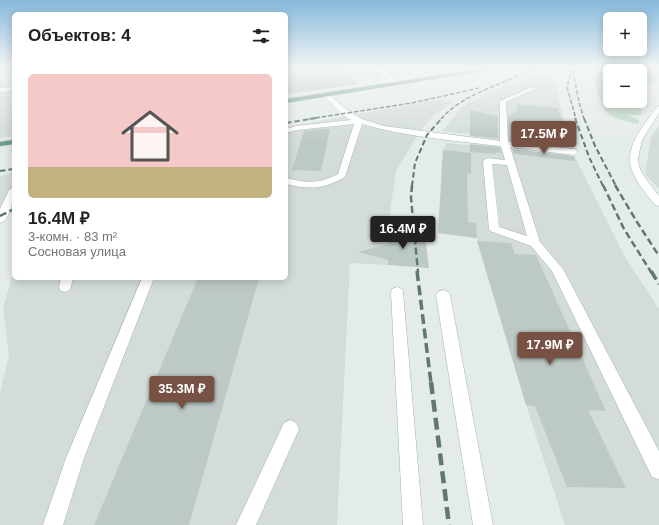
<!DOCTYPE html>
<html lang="ru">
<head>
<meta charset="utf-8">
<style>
  :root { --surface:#fff; --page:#f2f2f2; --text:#202124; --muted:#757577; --accent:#775244 }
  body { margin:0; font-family:Helvetica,sans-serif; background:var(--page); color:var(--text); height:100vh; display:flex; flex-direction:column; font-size:15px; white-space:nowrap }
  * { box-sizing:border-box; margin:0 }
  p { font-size:13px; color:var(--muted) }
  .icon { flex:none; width:22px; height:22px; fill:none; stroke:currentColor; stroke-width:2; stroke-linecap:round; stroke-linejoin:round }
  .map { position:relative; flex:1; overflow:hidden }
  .drawer { position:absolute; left:12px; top:12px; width:276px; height:268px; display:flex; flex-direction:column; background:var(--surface); border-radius:6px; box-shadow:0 2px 10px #0003 }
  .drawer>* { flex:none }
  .controls { position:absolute; left:603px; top:12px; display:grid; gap:8px }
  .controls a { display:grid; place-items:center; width:44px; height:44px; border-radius:6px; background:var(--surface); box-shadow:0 2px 10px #0003; font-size:20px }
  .price { position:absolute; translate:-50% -34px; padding:0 9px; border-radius:4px; background:var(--accent); color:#fff; font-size:13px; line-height:26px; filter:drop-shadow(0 1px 2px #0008) }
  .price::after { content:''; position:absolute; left:50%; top:24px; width:12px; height:9px; margin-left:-6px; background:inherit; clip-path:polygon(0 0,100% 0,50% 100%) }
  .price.current { background:#222; color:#fff }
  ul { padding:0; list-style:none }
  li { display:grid; align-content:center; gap:8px; height:212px; padding:0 16px }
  li span { display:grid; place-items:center; height:124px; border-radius:6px; color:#555 }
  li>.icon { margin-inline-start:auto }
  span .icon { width:72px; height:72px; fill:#fffc; stroke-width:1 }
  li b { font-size:17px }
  h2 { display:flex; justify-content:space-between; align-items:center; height:48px; padding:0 16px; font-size:17px }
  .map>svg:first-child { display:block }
  .built { fill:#d3dcd8 }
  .green { fill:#c0dac8 }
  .building { fill:#bdc9c5 }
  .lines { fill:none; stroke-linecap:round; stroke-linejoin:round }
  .service-casing { stroke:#a7b4b0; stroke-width:1 }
  .primary-casing { stroke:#c2c8c7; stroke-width:1 }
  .path { stroke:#88aca2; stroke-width:1.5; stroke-dasharray:1 1.5; stroke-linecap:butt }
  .service { fill:#fff; fill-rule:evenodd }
  .primary { fill:#6e9c92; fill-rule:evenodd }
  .rail-far4 { stroke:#607772; stroke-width:1.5; stroke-dasharray:4.5 2; stroke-linecap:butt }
  .rail-far3 { stroke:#607772; stroke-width:2; stroke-dasharray:5.5 3; stroke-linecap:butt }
  .rail-far2 { stroke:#607772; stroke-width:2.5; stroke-dasharray:7 3.5; stroke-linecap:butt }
  .rail-far1 { stroke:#607772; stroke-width:3.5; stroke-dasharray:10 4.5; stroke-linecap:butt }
  .rail { stroke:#607772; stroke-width:4.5; stroke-dasharray:12 6; stroke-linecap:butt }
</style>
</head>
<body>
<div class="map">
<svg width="659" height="525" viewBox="0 0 659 525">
  <rect width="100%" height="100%" fill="#e4ece9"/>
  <g class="built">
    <polygon points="0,67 14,67 14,136 0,138"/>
    <polygon points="286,67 405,67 388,69 398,76 356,82 358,84 286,95"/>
    <polygon points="535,77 554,79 569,139 545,137 542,142 442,131 463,106 489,92 526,78"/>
    <polygon points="442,99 452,103 434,115 418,134 396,171 387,232 388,265 350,263 337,525 0,525 0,393 9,355 3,308 14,270 14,278 286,278 286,127"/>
    <polygon points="659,125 659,189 645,174 651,137"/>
    <polygon points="447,143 575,157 625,257 659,309 659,525 565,525 526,405 477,238 438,233 442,180 441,170 443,150"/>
    <polygon points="14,173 14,204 0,211 0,176"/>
  </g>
  <polygon class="green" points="588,67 659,67 659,77 657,78 658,82 640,84 640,71 610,71 610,101 640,101 640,88 645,90 644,95 647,100 641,106 642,115 628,115 639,120 638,124 617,119 605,111 595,86 595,79 598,76"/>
  <g class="building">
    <polygon points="286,67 338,67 358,84 286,94"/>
    <polygon points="517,104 558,108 565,132 567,132 571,147 509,141 508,115 517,111"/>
    <polygon points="470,110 498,116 498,139 470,136"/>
    <polygon points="321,129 330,129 321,171 292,170 304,131"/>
    <polygon points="470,144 500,147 501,153 495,152 496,154 470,152"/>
    <polygon points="512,149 574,156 575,161 514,154"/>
    <polygon points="443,150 471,153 471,174 467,173 468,222 476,223 477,238 438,233"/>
    <polygon points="387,232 425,234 429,268 388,265 388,260 358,252 388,244"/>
    <polygon points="477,241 511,243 515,254 536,255 606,411 588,410 626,488 567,487 535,406 526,405"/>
    <polygon points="198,278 259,278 189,525 94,525"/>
  </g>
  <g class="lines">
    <defs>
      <g id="service">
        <polygon points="372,67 379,67 400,84 395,85 384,78"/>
        <polygon points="472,67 480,67 485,70 482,72"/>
        <polygon points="14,87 14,91 0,92 0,88"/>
        <path d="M532 87 537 88 506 102 508 142 574 149 578 152 574 155 510 147 540 242 563 269 659 451V479L652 477 552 271 531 246 490 231 489 229 483 161 487 158 505 160 501 146C455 141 407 137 362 124L345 177C324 189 310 190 286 184V178C306 183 320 184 338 174L354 124 297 130 286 133V129L296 126 351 120 344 116 324 96V94H328L350 112 362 119 384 126 500 141V101ZM492 164 507 165 527 236 499 227Z"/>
        <path d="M659 106V113L642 140 638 158 639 166 643 175 659 196V206L655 205C648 196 639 186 634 175 621 150 643 126 657 107Z"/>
        <path d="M14 187C14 197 11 220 0 223V209L9 190Z"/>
        <polygon points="61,278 73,278 70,290 65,292 60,290 59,287"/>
        <polygon points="142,278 154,278 84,458 63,525 43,525 66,458"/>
        <polygon points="397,287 402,289 403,292 423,525 403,525 391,292 392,289"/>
        <polygon points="443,290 448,292 450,295 493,525 473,525 436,295 438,292"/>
        <polygon points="290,420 296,423 299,429 256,525 236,525 284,423"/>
      </g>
      <g id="primary">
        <polygon points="492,67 507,67 286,103 286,99"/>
        <polygon points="14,140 14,144 0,146 0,142"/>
      </g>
    </defs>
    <use href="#service" class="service-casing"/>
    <use href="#primary" class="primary-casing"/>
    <polyline class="path" points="514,71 520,70 518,67"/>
    <use href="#service" class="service"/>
    <use href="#primary" class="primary"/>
    <g class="rail-far4">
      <polyline points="572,68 567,87 576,119"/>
      <polyline points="573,71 579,102 584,119"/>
      <polyline points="508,80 538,67"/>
      <polyline points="309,119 412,103 479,88"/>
      <path d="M441 119C459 98 488 89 513 78"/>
    </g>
    <g class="rail-far3">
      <polyline points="575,118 589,157 603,186"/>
      <polyline points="584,118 595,146 616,186"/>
      <polyline points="286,123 316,118"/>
      <polyline points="0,171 14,169"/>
      <polyline points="412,186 415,163 427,135 442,118"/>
    </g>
    <g class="rail-far2">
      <polyline points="412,185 411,198 418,272"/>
      <polyline points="603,185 624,229 651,272"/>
      <polyline points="615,185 637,222 659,256"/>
      <polyline points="0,216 14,209"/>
    </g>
    <g class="rail-far1">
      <polyline points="417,271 431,383"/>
      <polyline points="651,271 659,284"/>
    </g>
    <polyline class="rail" points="431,382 449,525"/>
  </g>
  <linearGradient id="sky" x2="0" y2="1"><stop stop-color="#86b9dc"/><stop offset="0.48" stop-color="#f3f6f5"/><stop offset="1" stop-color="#f3f6f5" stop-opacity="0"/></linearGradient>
  <rect width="659" height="141" fill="url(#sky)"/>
</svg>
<div class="controls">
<a>+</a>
<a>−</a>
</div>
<b class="price" style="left:544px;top:155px">17.5M ₽</b>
<b class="price current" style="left:403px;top:250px">16.4M ₽</b>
<b class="price" style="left:550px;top:366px">17.9M ₽</b>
<b class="price" style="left:182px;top:410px">35.3M ₽</b>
<section class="drawer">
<h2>Объектов: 4<svg class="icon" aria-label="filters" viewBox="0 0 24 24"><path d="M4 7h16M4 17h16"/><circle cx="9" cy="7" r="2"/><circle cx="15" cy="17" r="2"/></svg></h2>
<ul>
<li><span style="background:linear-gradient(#f6c9c9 75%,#c2b280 0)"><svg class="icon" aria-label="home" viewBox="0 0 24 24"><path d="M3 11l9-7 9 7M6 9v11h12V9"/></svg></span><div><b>16.4M ₽</b><p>3-комн. · 83 m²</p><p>Сосновая улица</p></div></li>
</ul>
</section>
</div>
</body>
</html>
